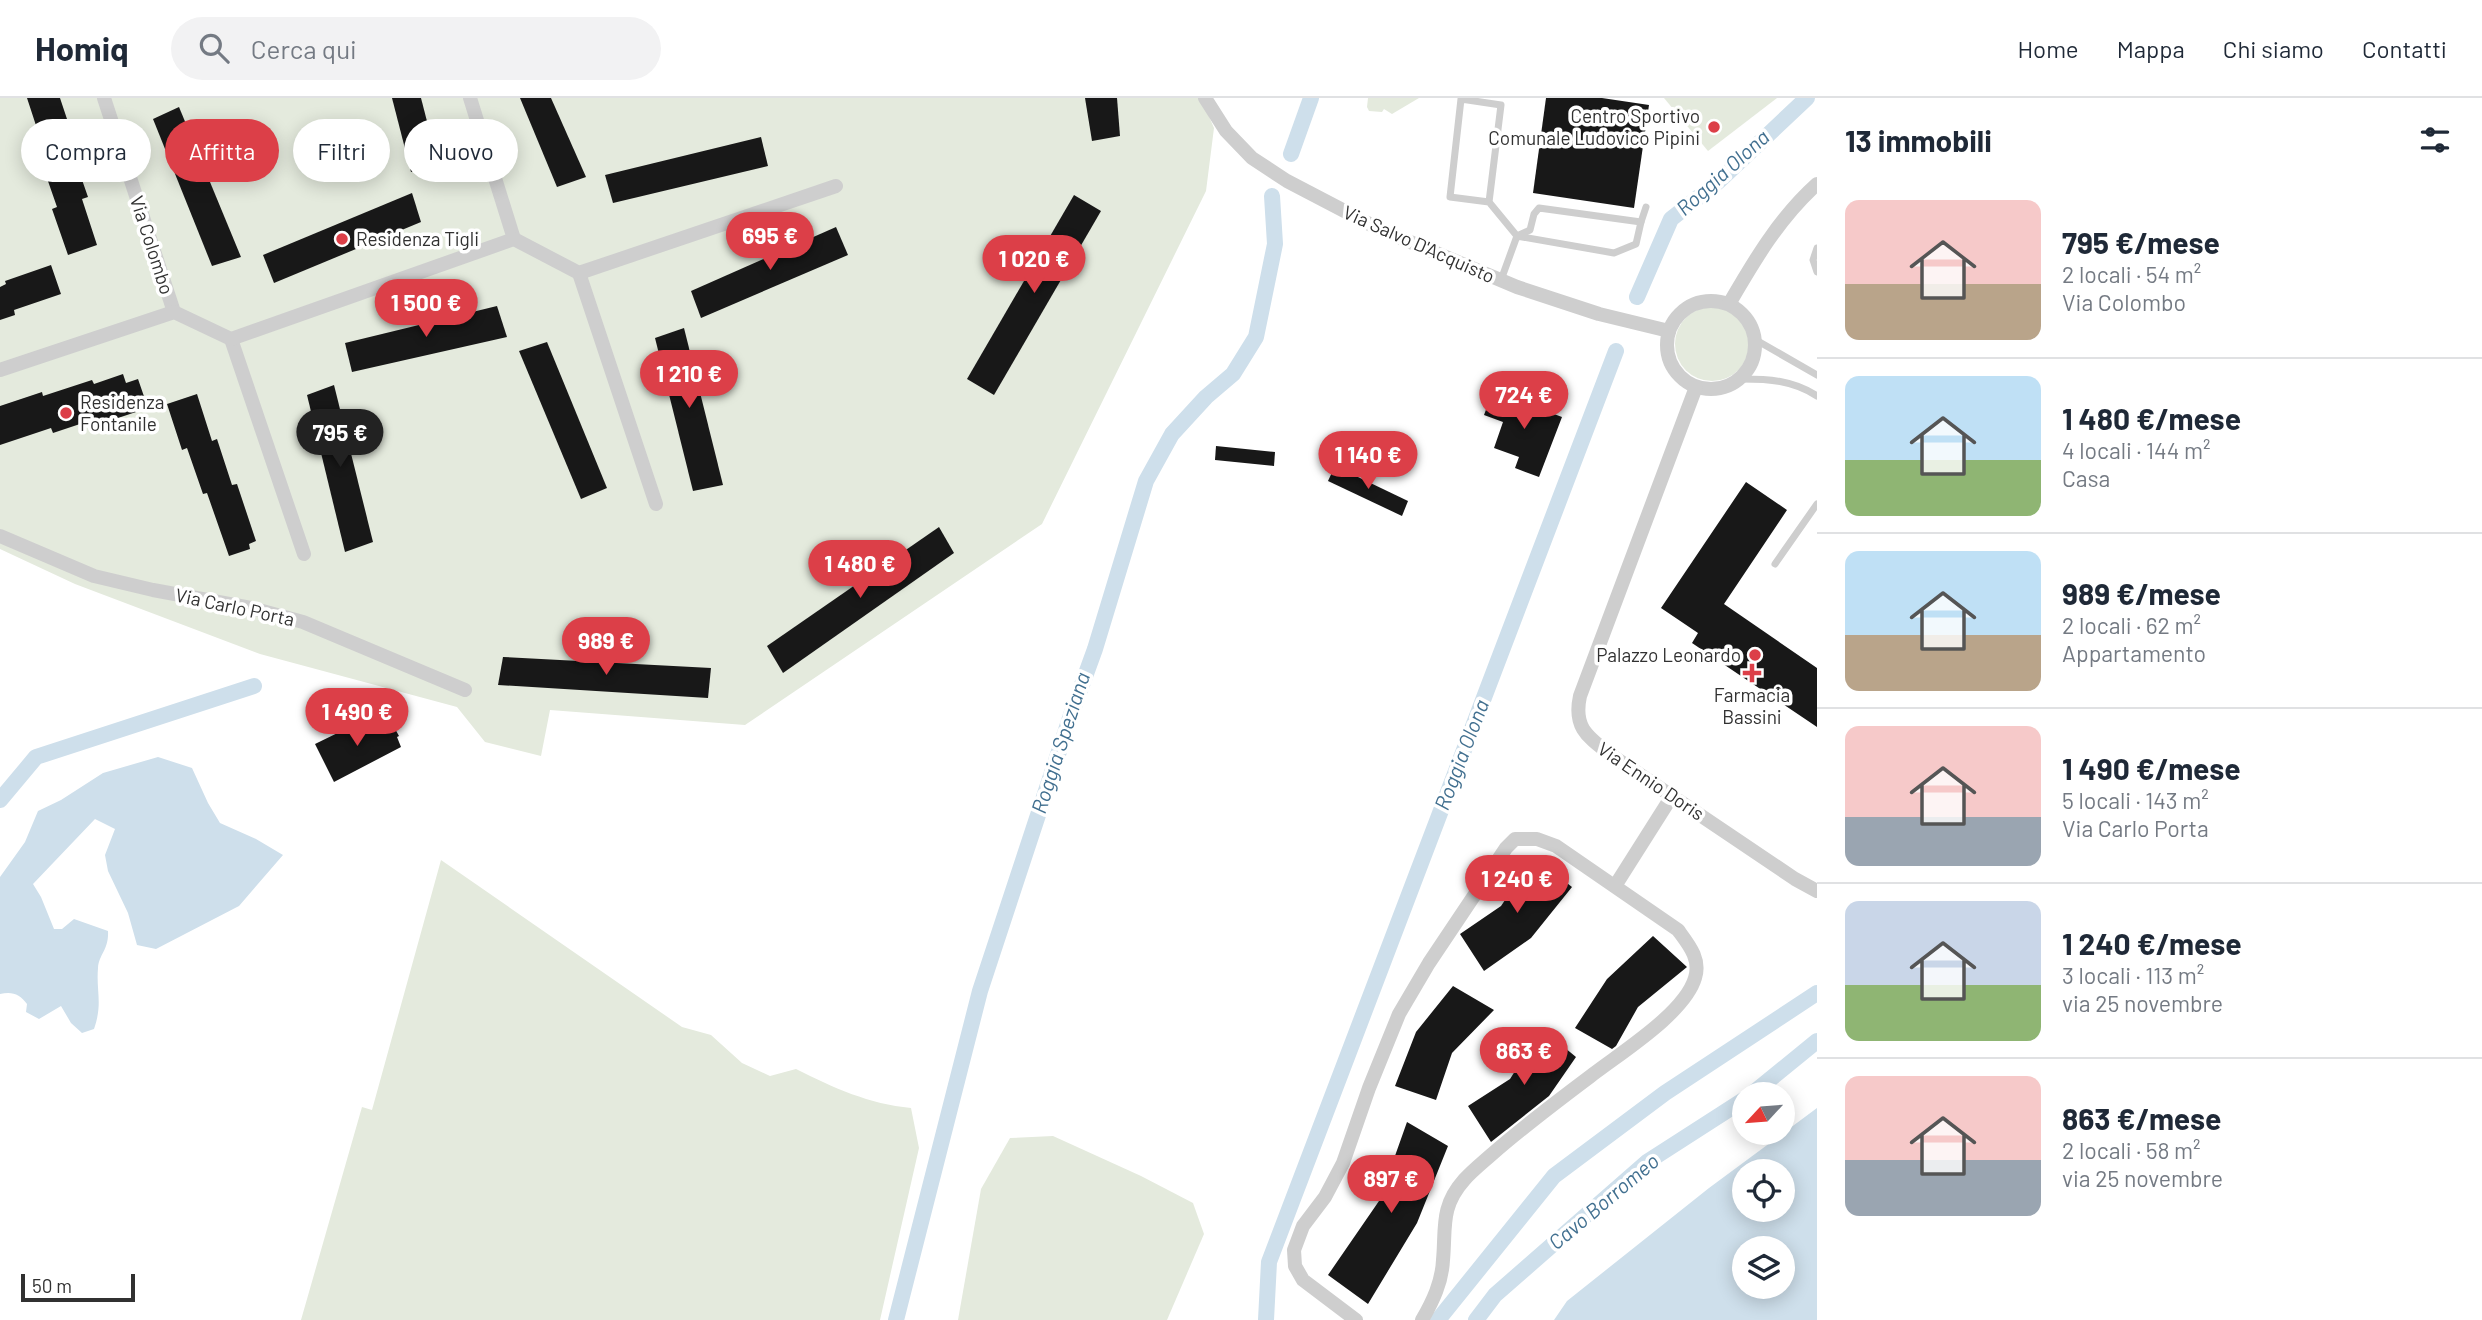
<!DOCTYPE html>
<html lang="it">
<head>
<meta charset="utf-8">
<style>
  :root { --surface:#fff; --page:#f2f2f3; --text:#1f2937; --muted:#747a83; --line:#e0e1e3; --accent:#dc3f48 }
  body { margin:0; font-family:Barlow,sans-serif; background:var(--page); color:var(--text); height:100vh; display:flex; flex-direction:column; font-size:26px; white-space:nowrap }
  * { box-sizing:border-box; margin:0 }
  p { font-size:23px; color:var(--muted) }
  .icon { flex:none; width:38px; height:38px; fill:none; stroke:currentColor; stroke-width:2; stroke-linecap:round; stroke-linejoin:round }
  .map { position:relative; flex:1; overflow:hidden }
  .drawer { display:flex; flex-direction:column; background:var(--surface); width:665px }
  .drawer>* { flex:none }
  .hud { position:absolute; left:21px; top:21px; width:665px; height:63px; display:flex; gap:14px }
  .needle { width:46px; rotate:244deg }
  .tools { position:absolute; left:1732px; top:984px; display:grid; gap:14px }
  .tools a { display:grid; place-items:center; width:63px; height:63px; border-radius:50%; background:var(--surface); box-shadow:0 4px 18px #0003; font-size:35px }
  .scale { position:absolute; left:21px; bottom:18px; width:114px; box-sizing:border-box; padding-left:7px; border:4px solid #313131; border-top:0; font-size:19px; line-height:24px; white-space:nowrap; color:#313131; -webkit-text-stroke:5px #fff; paint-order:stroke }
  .price { position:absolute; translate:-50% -60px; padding:0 16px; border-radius:24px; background:var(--accent); color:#fff; font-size:23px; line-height:46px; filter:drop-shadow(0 2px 4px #0008) }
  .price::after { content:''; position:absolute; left:50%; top:42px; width:21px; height:16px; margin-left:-10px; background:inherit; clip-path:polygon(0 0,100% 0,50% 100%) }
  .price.active { background:#222; color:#fff }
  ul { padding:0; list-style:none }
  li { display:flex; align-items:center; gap:21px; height:175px; padding:0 28px }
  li+li { border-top:2px solid var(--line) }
  li span { display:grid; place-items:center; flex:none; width:196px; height:140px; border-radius:14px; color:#555 }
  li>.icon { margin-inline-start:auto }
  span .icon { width:84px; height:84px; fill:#fffc; stroke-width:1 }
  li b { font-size:30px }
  h2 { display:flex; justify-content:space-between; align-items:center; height:84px; padding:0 28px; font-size:30px }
  .pill { padding:0 24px; border-radius:32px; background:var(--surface); box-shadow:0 4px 18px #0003; font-size:24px; line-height:63px }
  .pill.active { background:var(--accent); color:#fff }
  header { display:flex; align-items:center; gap:42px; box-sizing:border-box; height:98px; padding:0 35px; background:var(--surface); border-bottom:2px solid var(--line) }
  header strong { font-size:33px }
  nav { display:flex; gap:38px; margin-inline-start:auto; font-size:24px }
  .search { width:490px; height:63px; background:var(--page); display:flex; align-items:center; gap:18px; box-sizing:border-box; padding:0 24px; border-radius:38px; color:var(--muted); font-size:26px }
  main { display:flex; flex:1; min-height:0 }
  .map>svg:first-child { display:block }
  .green { fill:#e4eadd }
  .water { fill:#cedfeb; fill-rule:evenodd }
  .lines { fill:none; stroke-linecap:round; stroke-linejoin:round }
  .canal { stroke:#cedfeb; stroke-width:16 }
  .building { fill:#181818 }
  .lane { stroke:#cecece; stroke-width:7 }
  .street { stroke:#cecece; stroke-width:14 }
  .poi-dot { fill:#dc3f48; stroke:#fff; stroke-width:2.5 }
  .labels { text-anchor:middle; stroke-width:7; stroke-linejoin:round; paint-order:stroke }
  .poi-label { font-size:19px; fill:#313131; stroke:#fff; text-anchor:end }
  .street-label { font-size:19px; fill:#313131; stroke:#fff }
  .water-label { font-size:21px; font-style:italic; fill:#427090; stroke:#fff }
</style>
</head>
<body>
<header>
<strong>Homiq</strong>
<div class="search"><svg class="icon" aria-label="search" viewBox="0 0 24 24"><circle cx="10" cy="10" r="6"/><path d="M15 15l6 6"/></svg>Cerca qui</div>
<nav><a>Home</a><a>Mappa</a><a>Chi siamo</a><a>Contatti</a></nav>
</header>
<main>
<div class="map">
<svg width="1817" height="1222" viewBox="0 0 1817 1222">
  <rect width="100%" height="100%" fill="#fff"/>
  <g class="green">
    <polygon points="0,0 1201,0 1214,30 1206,93 1042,426 745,627 550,612 541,658 485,644 457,609 260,556 75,486 0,451"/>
    <polygon points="1368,0 1419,0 1392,16 1384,11 1382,14 1369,13 1367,9"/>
    <polygon points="1664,0 1777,0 1708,53"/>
    <circle cx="1712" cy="246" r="37"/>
    <path d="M441 762 682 929 711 937 742 965 770 978 796 971C834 990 869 1006 911 1010L919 1050 880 1222H301L362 1009 372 1012Z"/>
    <polygon points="1053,1038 1141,1078 1193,1105 1204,1136 1167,1222 958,1222 981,1091 1010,1040"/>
  </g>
  <g class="water">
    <path d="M158 659 192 670 208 705 220 725 256 741 283 757 239 808 156 851 137 847 128 815 108 773 105 757 115 731 95 721 33 786 41 799 54 831H62L74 821 108 833C109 852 99 856 98 870 96 894 103 905 94 931L82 935 71 925 61 908 39 921 26 914 27 906C20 896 12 893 0 896V779L25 744 38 713 61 702 103 675Z"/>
    <path d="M1817 1010V1222H1554L1567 1203 1709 1090ZM1745 1073H1783V1111H1745ZM1745 1150H1783V1188H1745Z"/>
  </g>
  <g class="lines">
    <g class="canal">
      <polyline points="1291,56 1311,0"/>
      <polyline points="1637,199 1671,121 1719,83 1807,0"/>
      <polyline points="0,702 36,659 254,588"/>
      <polyline points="1752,996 1817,943"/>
      <polyline points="896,1222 980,893 1071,617 1095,551 1146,383 1172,336 1206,299 1233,276 1256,239 1275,146 1272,98"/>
      <polyline points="1266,1222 1269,1164 1616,253"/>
      <polyline points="1438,1222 1554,1078 1665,995 1817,895"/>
      <polyline points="1476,1222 1495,1197 1647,1064 1745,1001"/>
    </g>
  </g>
  <g class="building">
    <polygon points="27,0 60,0 77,51 72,53 88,99 82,101 97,147 68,157 52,111 57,109 41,63 47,61"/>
    <polygon points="392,0 421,0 438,66 411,74"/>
    <polygon points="520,0 551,0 586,79 557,89"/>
    <polygon points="1085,0 1117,0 1120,38 1092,43"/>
    <polygon points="1546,0 1602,0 1649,7 1634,110 1533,95"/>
    <polygon points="179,9 241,159 212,168 153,21"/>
    <polygon points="761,39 768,68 613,105 605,77"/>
    <polygon points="412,95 421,124 274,185 263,157"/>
    <polygon points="1074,97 1101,113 994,297 967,281"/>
    <polygon points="836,129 848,157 701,220 691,193"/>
    <polygon points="51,167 61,196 14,212 15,217 0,222 0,189 6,186 5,183"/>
    <polygon points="497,208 507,239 352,274 345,245"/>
    <polygon points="684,230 723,387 693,393 655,240"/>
    <polygon points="547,244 607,390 581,401 519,253"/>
    <polygon points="123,276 126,285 138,281 148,310 100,326 98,320 53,335 51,330 0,347 0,308 42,294 43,298 92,282 94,286"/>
    <polygon points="334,287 373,444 345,454 307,297"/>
    <polygon points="1493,293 1562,319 1539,379 1515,370 1519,359 1494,350 1503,324 1484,317"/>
    <polygon points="197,296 212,343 217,341 232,387 237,386 256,443 249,446 250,451 229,458 207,395 203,396 187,350 182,352 167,306"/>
    <polygon points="1216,348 1275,354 1274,368 1215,362"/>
    <polygon points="1335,368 1408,403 1402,418 1328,383"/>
    <polygon points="1746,384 1787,412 1724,506 1817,570 1817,629 1692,545 1698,535 1661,510"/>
    <polygon points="939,429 954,455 783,575 767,548"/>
    <polygon points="503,559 711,570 708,600 498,587"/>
    <polygon points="389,620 399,638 397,639 401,649 334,684 315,646 356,626 359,634"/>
    <polygon points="1534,759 1572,789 1531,840 1484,873 1460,836 1501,808"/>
    <polygon points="1653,838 1687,869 1638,909 1616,948 1612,951 1575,930 1607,881"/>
    <polygon points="1453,888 1494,912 1452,955 1436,1002 1395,988 1416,934"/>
    <polygon points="1542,931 1576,959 1549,998 1491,1044 1468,1008 1510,981"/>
    <polygon points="1407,1024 1448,1048 1417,1125 1368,1206 1328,1177 1379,1103"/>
  </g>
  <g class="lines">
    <g class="lane">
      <polyline points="1489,104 1450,99 1461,1 1501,7 1489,104 1517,138 1614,155 1636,146 1641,124 1539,110 1534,116 1530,132 1517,138 1501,182"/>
      <polyline points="1641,124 1646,109"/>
      <polyline points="1817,150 1813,162 1817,174"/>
      <polyline points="1756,242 1817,277"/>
      <path d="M1741 281C1768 281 1793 282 1817 298"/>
      <polyline points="1775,466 1817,406"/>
    </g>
    <g class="street">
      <polyline points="104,0 174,214"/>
      <polyline points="470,0 514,141"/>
      <polyline points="1205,0 1226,33 1252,60 1287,83 1377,130 1517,189 1599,216 1669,233"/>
      <polyline points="579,175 656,406"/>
      <circle cx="1711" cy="247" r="44"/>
      <path d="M1729 206C1754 163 1779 120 1817 86"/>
      <polyline points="231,241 304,456"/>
      <polyline points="0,272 174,214 231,241 514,141 579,175 836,88"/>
      <path d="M1696 289 1580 598C1573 630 1588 639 1611 657L1795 781 1817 793"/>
      <polyline points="0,438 94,478 153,492 251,510 303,524 465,592"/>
      <polyline points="1615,788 1672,698"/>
      <path d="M1356 1222 1303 1182 1295 1168 1294 1152 1303 1128 1325 1099 1343 1065 1369 990 1399 916 1429 865 1506 750 1515 741H1537L1556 748 1678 832C1689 847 1701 861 1695 880 1685 914 1625 952 1596 974 1560 1001 1525 1027 1491 1057 1482 1065 1472 1073 1464 1082 1440 1109 1446 1130 1443 1162 1442 1184 1433 1203 1422 1222"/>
    </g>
  </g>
  <g class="poi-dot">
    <circle cx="1714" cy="29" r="7"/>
    <circle cx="342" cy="141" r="7"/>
    <circle cx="66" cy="315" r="7"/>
    <circle cx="1755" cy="557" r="7"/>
    <path d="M1748.5 564.5h7v7h7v7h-7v7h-7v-7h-7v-7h7z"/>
  </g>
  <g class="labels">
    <g class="poi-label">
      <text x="1700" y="25">Centro Sportivo<tspan x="1700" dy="22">Comunale Ludovico Pipini</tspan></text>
      <text x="356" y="148" text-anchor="start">Residenza Tigli</text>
      <text x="80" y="311" text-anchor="start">Residenza<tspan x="80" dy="22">Fontanile</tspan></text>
      <text x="1741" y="564">Palazzo Leonardo</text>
      <text x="1752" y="604" text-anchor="middle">Farmacia<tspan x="1752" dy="22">Bassini</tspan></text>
    </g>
    <g class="street-label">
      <text transform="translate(1419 146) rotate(24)" y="7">Via Salvo D'Acquisto</text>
      <text transform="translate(152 147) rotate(72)" y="7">Via Colombo</text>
      <text transform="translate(235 509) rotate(12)" y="7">Via Carlo Porta</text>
      <text transform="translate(1651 683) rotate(34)" y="7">Via Ennio Doris</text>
    </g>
    <g class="water-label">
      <text transform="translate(1723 75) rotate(-42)" y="7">Roggia Olona</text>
      <text transform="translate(1061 645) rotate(-72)" y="7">Roggia Speziana</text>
      <text transform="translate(1462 657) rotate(-69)" y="7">Roggia Olona</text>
      <text transform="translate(1604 1104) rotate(-40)" y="7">Cavo Borromeo</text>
    </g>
  </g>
</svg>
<div class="tools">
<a><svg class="needle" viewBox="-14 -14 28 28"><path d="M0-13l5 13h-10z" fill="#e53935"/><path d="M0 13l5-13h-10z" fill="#747a83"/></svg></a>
<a><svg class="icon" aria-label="locate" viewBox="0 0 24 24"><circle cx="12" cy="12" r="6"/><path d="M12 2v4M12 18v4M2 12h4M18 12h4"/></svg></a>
<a><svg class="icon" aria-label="layers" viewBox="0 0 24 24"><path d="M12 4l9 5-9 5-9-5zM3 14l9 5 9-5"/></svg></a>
</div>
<div class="scale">50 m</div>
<b class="price" style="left:770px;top:174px">695 €</b>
<b class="price" style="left:1034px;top:197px">1 020 €</b>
<b class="price" style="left:426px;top:241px">1 500 €</b>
<b class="price" style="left:689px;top:312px">1 210 €</b>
<b class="price" style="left:1524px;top:333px">724 €</b>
<b class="price active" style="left:340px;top:371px">795 €</b>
<b class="price" style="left:1368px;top:393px">1 140 €</b>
<b class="price" style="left:860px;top:502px">1 480 €</b>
<b class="price" style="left:606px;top:579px">989 €</b>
<b class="price" style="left:357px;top:650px">1 490 €</b>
<b class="price" style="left:1517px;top:817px">1 240 €</b>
<b class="price" style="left:1524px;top:989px">863 €</b>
<b class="price" style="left:1391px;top:1117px">897 €</b>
<div class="hud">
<a class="pill">Compra</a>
<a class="pill active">Affitta</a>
<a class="pill">Filtri</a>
<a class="pill">Nuovo</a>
</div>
</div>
<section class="drawer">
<h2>13 immobili<svg class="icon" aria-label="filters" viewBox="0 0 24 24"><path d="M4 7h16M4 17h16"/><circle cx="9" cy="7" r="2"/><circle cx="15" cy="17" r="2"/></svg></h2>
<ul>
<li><span style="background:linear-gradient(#f6c9c9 60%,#b9a48a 0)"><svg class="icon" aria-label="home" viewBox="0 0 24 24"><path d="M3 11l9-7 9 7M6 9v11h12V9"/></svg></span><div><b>795 €/mese</b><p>2 locali · 54 m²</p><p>Via Colombo</p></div></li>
<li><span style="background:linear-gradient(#bfe0f5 60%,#8fb573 0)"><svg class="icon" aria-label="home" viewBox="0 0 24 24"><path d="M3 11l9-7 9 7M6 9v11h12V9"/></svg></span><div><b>1 480 €/mese</b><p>4 locali · 144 m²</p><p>Casa</p></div></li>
<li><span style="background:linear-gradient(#bfe0f5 60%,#b9a48a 0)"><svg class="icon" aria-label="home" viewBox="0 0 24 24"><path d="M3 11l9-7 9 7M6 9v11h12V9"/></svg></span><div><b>989 €/mese</b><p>2 locali · 62 m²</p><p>Appartamento</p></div></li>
<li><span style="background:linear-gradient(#f6c9c9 65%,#9aa5b1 0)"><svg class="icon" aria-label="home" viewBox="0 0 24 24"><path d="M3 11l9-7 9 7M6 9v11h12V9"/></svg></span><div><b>1 490 €/mese</b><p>5 locali · 143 m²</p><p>Via Carlo Porta</p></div></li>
<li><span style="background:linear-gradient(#c9d6e8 60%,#8fb573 0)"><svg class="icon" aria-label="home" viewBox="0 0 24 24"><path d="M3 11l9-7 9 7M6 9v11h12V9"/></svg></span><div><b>1 240 €/mese</b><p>3 locali · 113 m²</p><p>via 25 novembre</p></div></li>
<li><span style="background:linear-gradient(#f6c9c9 60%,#9aa5b1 0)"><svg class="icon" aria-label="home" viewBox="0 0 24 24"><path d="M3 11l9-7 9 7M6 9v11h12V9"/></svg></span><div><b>863 €/mese</b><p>2 locali · 58 m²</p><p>via 25 novembre</p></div></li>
</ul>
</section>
</main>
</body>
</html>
